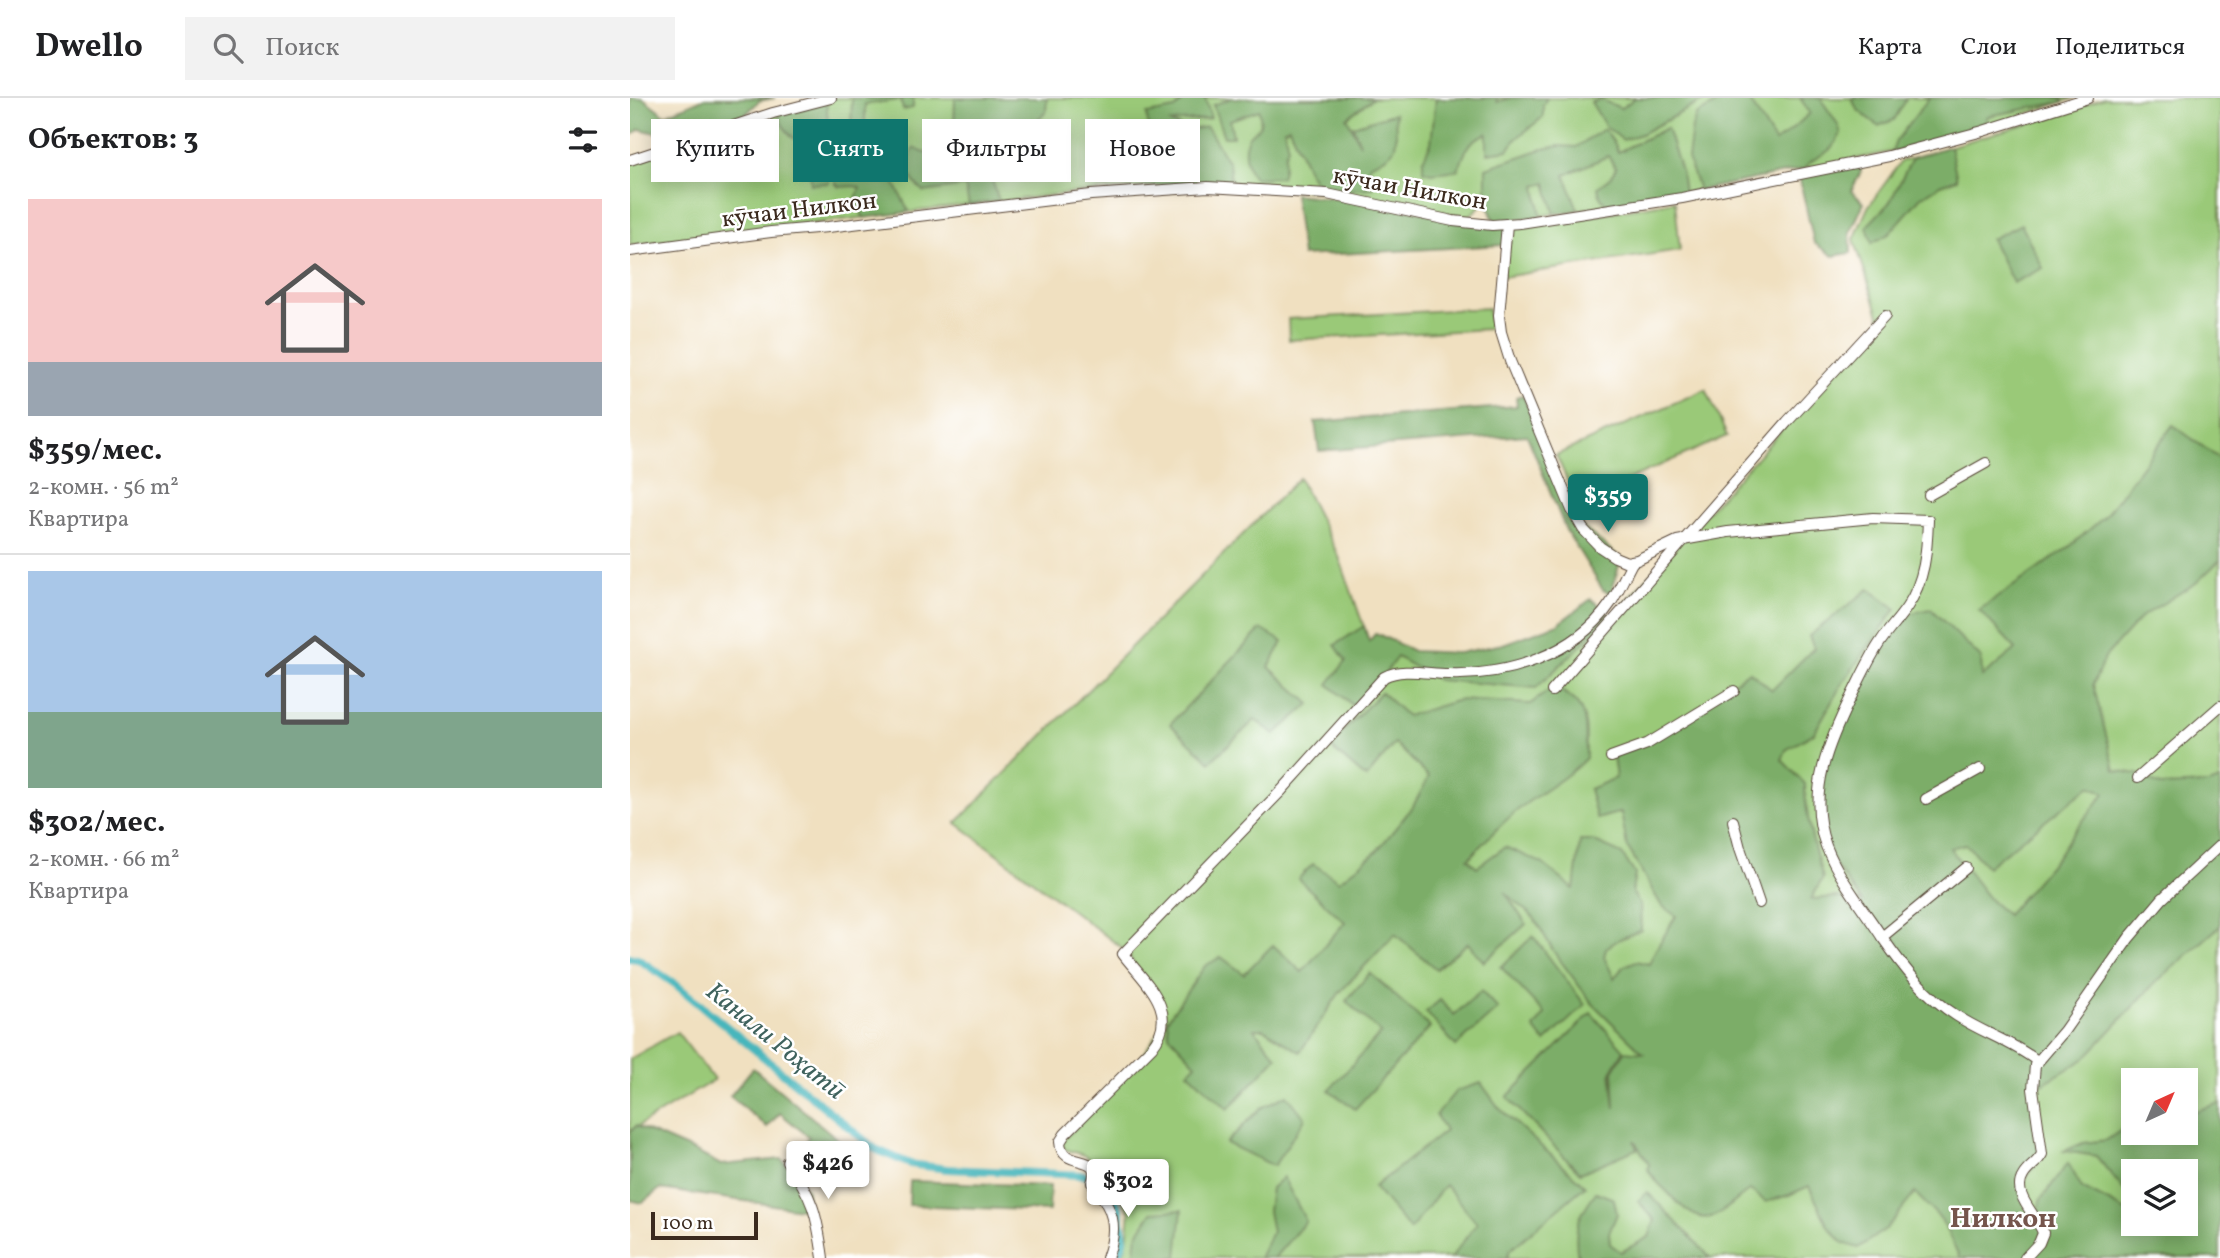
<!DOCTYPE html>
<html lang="ru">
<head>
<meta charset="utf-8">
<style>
  :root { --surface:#fff; --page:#f2f2f2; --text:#202124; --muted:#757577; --line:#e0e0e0; --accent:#0f766e }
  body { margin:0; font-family:Vollkorn,serif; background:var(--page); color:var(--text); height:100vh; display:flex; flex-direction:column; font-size:26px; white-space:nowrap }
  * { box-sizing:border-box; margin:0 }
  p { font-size:23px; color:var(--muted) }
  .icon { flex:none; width:38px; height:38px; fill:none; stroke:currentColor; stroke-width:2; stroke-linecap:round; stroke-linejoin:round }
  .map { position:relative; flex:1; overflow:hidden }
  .details { display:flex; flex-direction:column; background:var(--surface); width:630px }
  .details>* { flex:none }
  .banner { position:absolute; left:21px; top:21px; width:665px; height:63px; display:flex; gap:14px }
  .needle { width:46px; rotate:44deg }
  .controls { position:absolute; left:1491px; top:970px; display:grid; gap:14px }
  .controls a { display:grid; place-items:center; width:77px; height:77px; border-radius:0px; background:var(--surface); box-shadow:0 4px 18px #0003; font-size:35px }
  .scale { position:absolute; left:21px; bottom:18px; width:107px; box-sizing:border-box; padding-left:7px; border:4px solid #3b2a1e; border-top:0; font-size:19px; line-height:24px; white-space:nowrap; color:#3b2a1e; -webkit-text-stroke:5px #fff; paint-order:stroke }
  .price { position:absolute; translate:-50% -60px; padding:0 16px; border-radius:7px; background:#fff; color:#222; font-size:23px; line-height:46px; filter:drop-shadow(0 2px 4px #0008) }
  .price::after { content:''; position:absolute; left:50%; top:42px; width:21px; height:16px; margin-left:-10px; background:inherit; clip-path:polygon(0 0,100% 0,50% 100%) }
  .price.selected { background:var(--accent); color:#fff }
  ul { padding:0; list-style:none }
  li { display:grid; align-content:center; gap:14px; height:371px; padding:0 28px }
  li+li { border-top:2px solid var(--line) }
  li span { display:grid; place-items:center; height:217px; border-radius:0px; color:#555 }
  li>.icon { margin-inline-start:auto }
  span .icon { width:126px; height:126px; fill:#fffc; stroke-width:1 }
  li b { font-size:30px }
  h2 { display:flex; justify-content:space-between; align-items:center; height:84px; padding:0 28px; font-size:30px }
  .pill { padding:0 24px; border-radius:0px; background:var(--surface); box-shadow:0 4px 18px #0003; font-size:24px; line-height:63px }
  .pill.selected { background:var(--accent); color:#fff }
  header { display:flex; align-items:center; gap:42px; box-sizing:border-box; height:98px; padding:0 35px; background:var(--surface); border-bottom:2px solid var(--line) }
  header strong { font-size:33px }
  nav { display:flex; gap:38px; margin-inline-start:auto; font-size:24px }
  .search { width:490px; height:63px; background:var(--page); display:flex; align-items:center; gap:18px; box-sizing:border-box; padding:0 24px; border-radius:0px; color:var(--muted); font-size:26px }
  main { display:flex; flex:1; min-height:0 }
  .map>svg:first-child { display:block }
  .green { fill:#9ac978; stroke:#6a7a4b; stroke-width:2; fill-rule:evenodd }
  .forest { fill:#7bad68; stroke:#5b6c43; stroke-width:2; fill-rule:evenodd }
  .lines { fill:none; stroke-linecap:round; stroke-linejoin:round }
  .canal { stroke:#46b6bc; stroke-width:8 }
  .minor-casing { stroke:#564536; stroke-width:12 }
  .minor { stroke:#fff; stroke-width:10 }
  .labels { text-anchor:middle; stroke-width:5; stroke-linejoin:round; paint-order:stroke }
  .street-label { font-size:24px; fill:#3b2a1e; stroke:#fff }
  .water-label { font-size:26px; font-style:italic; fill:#3f625d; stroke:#fff }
  .quarter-label { font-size:28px; font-weight:bold; fill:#75554c; stroke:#fff }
</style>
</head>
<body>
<header>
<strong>Dwello</strong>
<div class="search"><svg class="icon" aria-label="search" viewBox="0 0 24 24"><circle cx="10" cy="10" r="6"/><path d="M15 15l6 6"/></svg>Поиск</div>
<nav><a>Карта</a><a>Слои</a><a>Поделиться</a></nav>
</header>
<main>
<section class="details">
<h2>Объектов: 3<svg class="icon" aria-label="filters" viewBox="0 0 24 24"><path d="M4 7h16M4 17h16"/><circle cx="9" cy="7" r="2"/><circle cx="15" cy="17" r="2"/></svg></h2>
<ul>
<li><span style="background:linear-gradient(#f6c9c9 75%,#9aa5b1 0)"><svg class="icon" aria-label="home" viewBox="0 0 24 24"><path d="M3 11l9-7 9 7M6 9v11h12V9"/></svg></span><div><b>$359/мес.</b><p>2-комн. · 56 m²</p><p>Квартира</p></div></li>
<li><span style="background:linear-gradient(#a9c7e8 65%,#7fa58c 0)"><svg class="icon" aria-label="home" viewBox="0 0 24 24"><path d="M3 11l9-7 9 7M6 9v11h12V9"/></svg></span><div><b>$302/мес.</b><p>2-комн. · 66 m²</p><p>Квартира</p></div></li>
</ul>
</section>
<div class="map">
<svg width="1590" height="1160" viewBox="0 0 1590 1160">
  <rect width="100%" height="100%" fill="#fff"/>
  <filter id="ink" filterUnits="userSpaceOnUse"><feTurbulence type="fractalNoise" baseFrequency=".0143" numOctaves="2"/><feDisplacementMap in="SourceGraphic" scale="14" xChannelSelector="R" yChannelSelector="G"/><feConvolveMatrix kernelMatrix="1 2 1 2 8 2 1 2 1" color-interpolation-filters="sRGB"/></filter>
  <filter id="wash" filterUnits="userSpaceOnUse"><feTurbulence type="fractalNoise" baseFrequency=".00686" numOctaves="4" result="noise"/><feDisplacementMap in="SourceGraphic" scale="28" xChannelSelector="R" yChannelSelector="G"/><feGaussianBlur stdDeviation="1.57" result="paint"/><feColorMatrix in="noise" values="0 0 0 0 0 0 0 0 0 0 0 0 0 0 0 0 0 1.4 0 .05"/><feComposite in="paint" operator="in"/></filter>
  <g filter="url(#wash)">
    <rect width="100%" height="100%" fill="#f0e0c0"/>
    <g class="green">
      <polygon points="197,0 1445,0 1353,30 1260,54 1054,95 865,125 856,103 838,119 699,94 582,84 432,96 0,147 0,63 133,24 147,14"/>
      <path d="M1474 0H1590V1160H492L497 1143 500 1114 485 1090 464 1079 465 1067C458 1056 446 1055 434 1051L431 1044 508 963 537 922 496 853 326 725 669 380 709 459 739 543 808 582 982 518 1251 223 1224 141 1238 109 1271 63 1422 18ZM1503 982H1556V1034H1503ZM1503 1073H1556V1125H1503Z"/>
      <polygon points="1045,103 1050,152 872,179 877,128 913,126"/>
      <polygon points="858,210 860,231 659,242 658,221"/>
      <polygon points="1076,291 1097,338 947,404 926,357"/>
      <polygon points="47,934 84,982 0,1033 0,961"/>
    </g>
    <g class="forest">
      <polygon points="0,0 13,0 35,17 75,0 145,0 129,3 114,18 51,37 33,37 10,31 0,38"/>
      <polygon points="196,0 199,36 194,41 163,40 153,28 147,14"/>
      <polygon points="222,0 283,0 283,10 273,12 271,2 235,6 235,54 248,74 243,80 257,70 279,114 234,120 225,103 230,90 225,88 209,89 205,85 204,47 216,41 221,32"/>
      <path d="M325 0H417L416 14 409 20 411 42 353 55 369 103 339 107 335 88 294 94C277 79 272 70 284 50 300 59 314 59 332 57L324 33Z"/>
      <path d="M556 0H575L581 20C567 24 554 21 541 25L559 32 577 29 599 65 601 86 582 84 516 89 513 77 517 72C524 70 534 75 543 76L544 72 533 63 520 64 519 47 514 36 518 28 517 16 545 11Z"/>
      <path d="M602 0H743L717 20 730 46 723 28 765 15C766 48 772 54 739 67L743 90 690 93 677 70 659 29 654 32 658 49C652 60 655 68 651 79L624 80C616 69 610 50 620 37 623 34 627 32 629 29 632 24 630 17 629 12L600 22 603 39H594L583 7Z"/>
      <polygon points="806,0 867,0 867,4 881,0 917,0 913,7 913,19 887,40 878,52 857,55 857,35 844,42 837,50 828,72 802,75 793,73 793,62 801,45"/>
      <polygon points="1005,0 1078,0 1011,36 993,42 976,29 961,4 971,2 991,10"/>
      <path d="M1093 0H1118L1145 44 1159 34 1180 15 1170 0H1190L1207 25 1211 35C1199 62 1187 53 1174 71L1069 92 1058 61 1062 29 1066 17 1093 2Z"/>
      <polygon points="1221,0 1277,0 1264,22 1248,28 1228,12"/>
      <polygon points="1299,0 1432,0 1433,4 1358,18 1353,30 1262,54 1266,43"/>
      <polygon points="1037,30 1051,73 1054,95 977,107 970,99 968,89 981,79 986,70 978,58 935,77 948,112 925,116 916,85 906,88 911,118 865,125 856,102 856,70 909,52 928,48 946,49 974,31 985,46 988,54"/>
      <polygon points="1320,48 1327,81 1310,87 1290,100 1259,136 1242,145 1237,128 1260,104 1282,60"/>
      <polygon points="191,52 192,73 199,73 199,85 181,86 179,53"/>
      <polygon points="1230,66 1231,74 1221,93 1234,105 1220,135 1221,155 1203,158 1184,145 1169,78"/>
      <polygon points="664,96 720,102 877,128 874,147 672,158"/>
      <polygon points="1391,126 1413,170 1383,185 1361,141"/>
      <polygon points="893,297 944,422 991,460 981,496 973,492 936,432 897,337 689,353 685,324 887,308 886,299"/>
      <path d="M1543 327 1590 361V462L1566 485 1511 519 1475 559 1463 586 1485 672 1507 676 1531 688 1579 686 1590 682V828L1524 886 1453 962 1404 991 1413 1056 1388 1091 1407 1121 1410 1103 1438 1065 1452 1090 1500 1115 1503 1119V1125H1509L1516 1134 1533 1132 1523 1125H1556V1073H1503V1103L1466 1058 1434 1053 1453 1045 1477 1042 1503 1024V1034H1556V1016L1590 1005V1160H1330L1311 1121 1285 1095 1257 1130 1228 1150 1213 1145 1198 1128 1179 1088 1159 1097 1136 1104 1120 1092C1087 1116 1078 1136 1043 1100 1035 1090 1023 1083 1018 1071L1019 1066 1004 1042 1007 1051 950 1075 877 999 961 915 994 952 981 974 985 1010 983 973 995 953 1013 955 962 905 924 854 904 820 875 794 896 826 854 864 838 845 806 871 765 836 710 894 670 954 634 931H624L647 959 598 1011 558 974 566 966 539 937 537 922 575 868 591 859 614 876 643 847 672 874 715 824 668 781 683 766 709 783 746 754 782 710 799 679 765 645 736 680 699 648 751 594 777 618 829 602 900 606 924 589C961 608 955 624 956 660 936 681 917 690 894 707 873 723 856 742 838 761L847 769 875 749 912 765 944 791 950 743H963L992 756 1005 776 1002 794 1010 806 1011 832 990 841 976 850 974 859 984 880 994 868 1006 863 1019 866 1025 853 1046 818 1031 807 997 748 991 714 967 721 959 691 986 680 983 658C1034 638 1076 605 1119 573L1142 592 1184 550 1179 538 1239 491 1266 511 1213 584 1184 635 1156 652 1152 662 1175 686C1175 718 1184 749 1193 780L1181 801 1208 799 1232 804 1205 767 1192 734 1190 690 1201 645 1246 559 1272 517 1301 511 1351 560 1352 579 1386 551 1349 512 1438 450 1474 419ZM1460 688 1475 695 1443 735 1427 759 1377 817 1360 802 1320 750 1336 746 1357 769Z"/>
      <polygon points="961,501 982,518 906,590 808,582 767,559 728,612 698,586 716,563 705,547 734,528 739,543 746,535 783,553 829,555 873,546 928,526"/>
      <polygon points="631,531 653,544 639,569 680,606 645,636 625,622 580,664 540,626"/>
      <polygon points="903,838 955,907 915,944 904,930 915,916 871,869"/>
      <polygon points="740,875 800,929 725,1011 699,992 751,935 716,903"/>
      <polygon points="851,893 868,911 826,948 796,914 810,902 824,917"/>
      <polygon points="123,970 210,1043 183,1075 163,1059 179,1039 150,1015 137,1029 100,998"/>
      <polygon points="851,985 869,1010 955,1088 880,1152 877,1160 821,1160 847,1125 815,1087 780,1132 744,1089 815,1033 806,1017 826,993"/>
      <polygon points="657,997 675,1020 644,1068 596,1045 631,1010"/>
      <polygon points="6,1028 64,1053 91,1067 152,1061 177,1092 178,1112 30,1091 12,1105 0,1102 0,1034"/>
      <polygon points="653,1079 676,1123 644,1160 629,1160 642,1134 638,1113 641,1090"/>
      <polygon points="280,1083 420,1088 419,1113 279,1107"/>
      <path d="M966 1094 984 1101 987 1116 979 1135 980 1146 991 1154 1019 1139 1025 1122 1008 1103 1017 1094 1081 1160H948C943 1130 948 1118 966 1094Z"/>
      <polygon points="552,1112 547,1159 504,1160 507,1137 522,1114"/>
    </g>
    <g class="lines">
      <polyline class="canal" points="0,860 8,861 45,886 245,1051 280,1066 317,1071 454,1077 482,1095 489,1111 494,1142 487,1160"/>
    </g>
  </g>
  <g filter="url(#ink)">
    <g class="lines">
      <defs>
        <g id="minor">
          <polyline points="0,62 143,15 201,0"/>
          <path d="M877 126 869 218 871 234 880 263 942 412 953 431 970 449 985 459 997 464 1007 462 1047 443 1098 434 1243 420 1298 422C1297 453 1295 482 1277 509 1269 521 1259 531 1251 543 1240 559 1232 577 1223 595 1199 643 1176 694 1196 748 1209 781 1233 810 1252 839"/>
          <polyline points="0,153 141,134 198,129 461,97 578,89 697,96 823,123 862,127 890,125 1052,100 1259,58 1353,33 1458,0"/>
          <polyline points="1299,397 1356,365"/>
          <polyline points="922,593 1157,324 1255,218"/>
          <polyline points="981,659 1017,646 1104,593"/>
          <polyline points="1508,680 1590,608"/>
          <polyline points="1296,701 1350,671"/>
          <polyline points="1103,723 1110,750 1129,805"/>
          <path d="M1336 770 1252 839C1273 869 1295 898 1327 918 1353 935 1383 944 1407 963"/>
          <path d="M157 1063C183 1099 187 1117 193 1160"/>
          <path d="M477 1160C489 1128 483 1110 462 1085 474 1052 432 1074 430 1044L435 1036 522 949C551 913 515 885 493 856L652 692 754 579C772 569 798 576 818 576 877 578 945 557 980 506 989 493 995 477 1003 463"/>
          <path d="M1395 1160 1409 1145 1413 1135C1408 1118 1381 1097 1393 1078 1398 1069 1407 1066 1412 1056L1403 991 1405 967 1434 933 1499 840 1532 801 1590 747"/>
        </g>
      </defs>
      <use href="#minor" class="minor-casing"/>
      <use href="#minor" class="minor"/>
    </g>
  </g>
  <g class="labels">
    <g class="street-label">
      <text transform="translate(780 90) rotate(10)" y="8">кӯчаи Нилкон</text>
      <text transform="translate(169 111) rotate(-7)" y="8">кӯчаи Нилкон</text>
    </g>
    <g class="water-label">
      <text transform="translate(146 942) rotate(39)" y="9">Канали Роҳатӣ</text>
    </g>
    <g class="quarter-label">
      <text x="1373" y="1129">Нилкон</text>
    </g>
  </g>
</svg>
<div class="controls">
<a><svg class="needle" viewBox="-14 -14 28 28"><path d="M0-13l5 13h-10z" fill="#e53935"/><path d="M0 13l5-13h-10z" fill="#757577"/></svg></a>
<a><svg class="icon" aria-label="layers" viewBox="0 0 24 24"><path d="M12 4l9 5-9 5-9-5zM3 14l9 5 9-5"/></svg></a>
</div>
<div class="scale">100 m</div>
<b class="price selected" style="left:978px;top:436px">$359</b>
<b class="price" style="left:198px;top:1103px">$426</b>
<b class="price" style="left:498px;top:1121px">$302</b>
<div class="banner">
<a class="pill">Купить</a>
<a class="pill selected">Снять</a>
<a class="pill">Фильтры</a>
<a class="pill">Новое</a>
</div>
</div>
</main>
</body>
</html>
